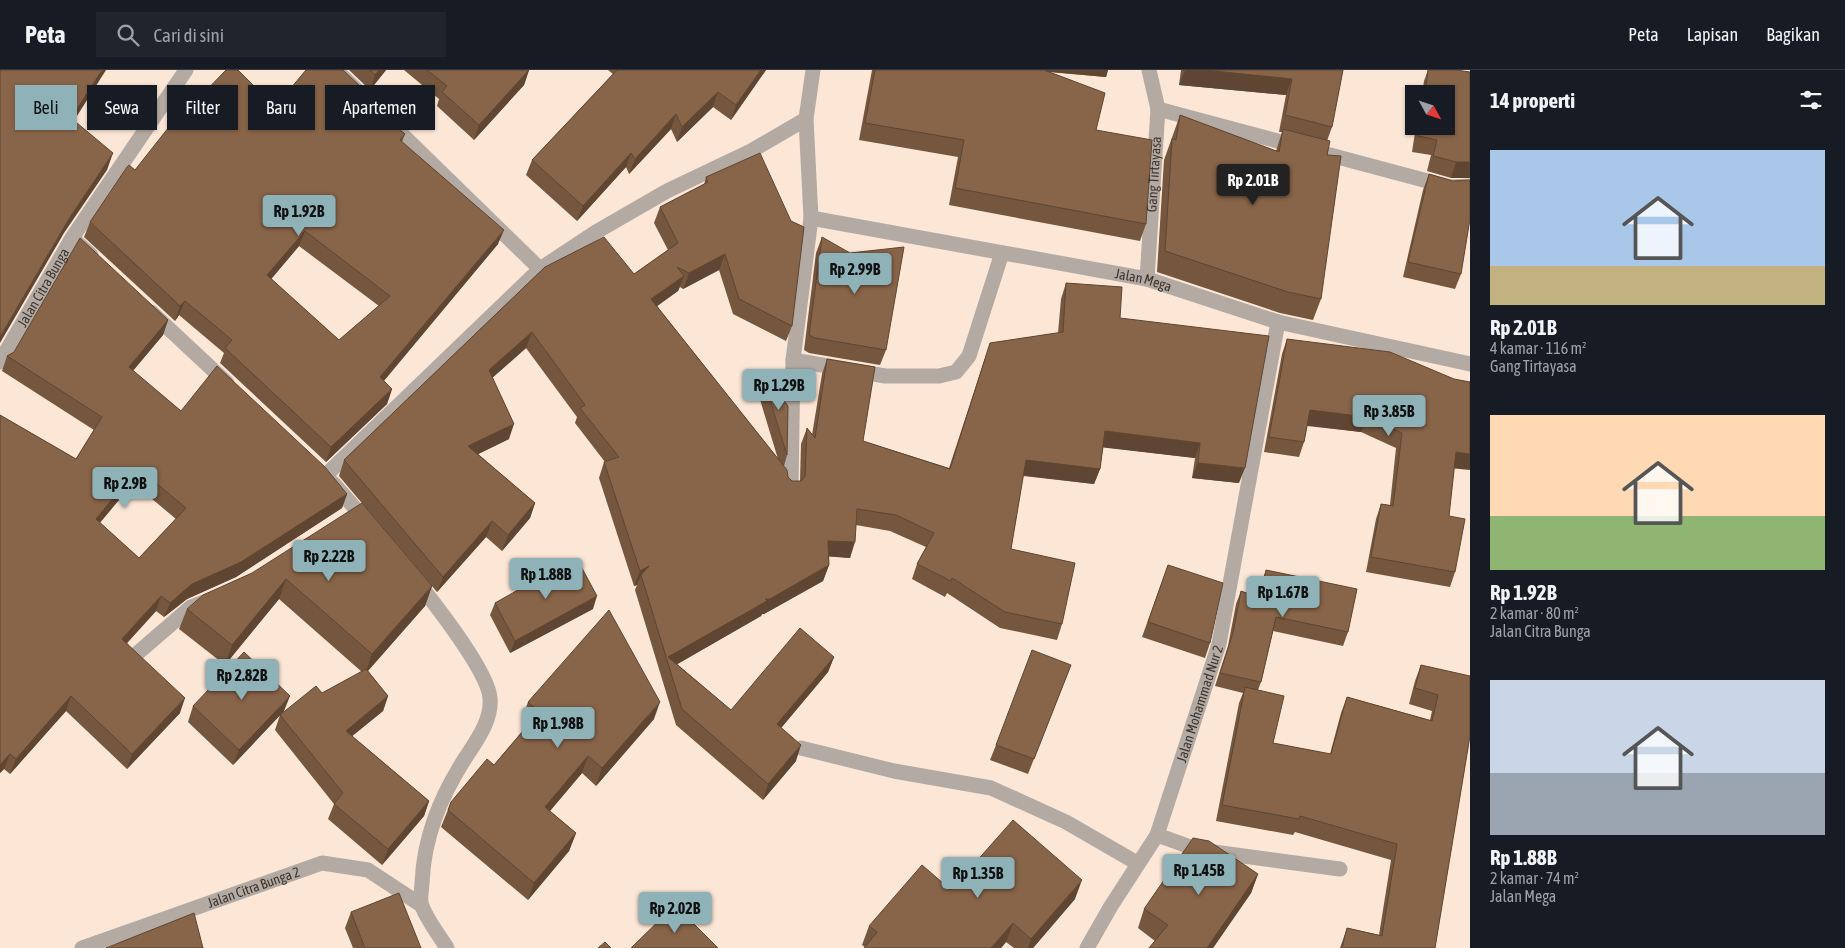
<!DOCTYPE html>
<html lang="id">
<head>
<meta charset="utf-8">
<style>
  :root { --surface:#171b24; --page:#20242c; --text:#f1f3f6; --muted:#9ea1a6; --line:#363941; --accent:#8eb2b8 }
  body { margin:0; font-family:"Asap Condensed",sans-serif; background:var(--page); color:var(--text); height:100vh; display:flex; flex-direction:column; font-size:19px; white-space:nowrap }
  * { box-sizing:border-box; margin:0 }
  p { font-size:16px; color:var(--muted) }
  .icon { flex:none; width:28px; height:28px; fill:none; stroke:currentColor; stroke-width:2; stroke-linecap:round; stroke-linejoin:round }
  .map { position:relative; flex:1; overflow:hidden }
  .panel { display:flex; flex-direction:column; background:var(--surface); width:375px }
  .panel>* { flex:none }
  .top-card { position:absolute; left:15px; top:15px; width:475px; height:45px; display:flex; gap:10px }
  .needle { width:32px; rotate:130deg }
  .buttons { position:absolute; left:1405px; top:15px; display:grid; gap:10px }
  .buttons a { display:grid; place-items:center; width:50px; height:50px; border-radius:0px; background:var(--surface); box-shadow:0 1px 4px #0004; font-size:25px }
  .price { position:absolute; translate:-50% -42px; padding:0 11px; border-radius:5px; background:var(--accent); color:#111; font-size:16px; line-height:32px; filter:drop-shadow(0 1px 2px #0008) }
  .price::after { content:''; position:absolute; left:50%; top:30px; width:15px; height:11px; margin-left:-8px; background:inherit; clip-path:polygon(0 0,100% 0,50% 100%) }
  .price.current { background:#222; color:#fff }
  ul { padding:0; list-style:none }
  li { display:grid; align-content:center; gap:10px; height:265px; padding:0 20px }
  li span { display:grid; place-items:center; height:155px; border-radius:0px; color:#555 }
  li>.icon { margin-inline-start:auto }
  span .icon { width:90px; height:90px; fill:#fffc; stroke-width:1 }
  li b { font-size:21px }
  h2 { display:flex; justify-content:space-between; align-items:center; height:60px; padding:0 20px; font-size:21px }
  .chip { padding:0 18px; border-radius:0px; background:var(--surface); box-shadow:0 1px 4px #0004; font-size:18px; line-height:45px }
  .chip.current { background:var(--accent); color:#111 }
  header { display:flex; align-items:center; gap:30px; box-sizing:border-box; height:70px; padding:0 25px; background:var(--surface); border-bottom:1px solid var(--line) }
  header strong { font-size:24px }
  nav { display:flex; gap:28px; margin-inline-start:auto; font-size:18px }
  .search { width:350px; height:45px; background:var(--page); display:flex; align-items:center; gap:12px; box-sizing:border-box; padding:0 18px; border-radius:0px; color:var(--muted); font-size:19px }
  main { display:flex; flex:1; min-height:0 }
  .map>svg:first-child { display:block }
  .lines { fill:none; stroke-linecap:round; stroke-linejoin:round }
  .minor { stroke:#b3aaa3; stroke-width:15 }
  .wall { fill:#75563e; fill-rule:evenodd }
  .shaded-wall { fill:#5f4632 }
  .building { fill:#886448; stroke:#5f4632; fill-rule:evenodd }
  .labels { text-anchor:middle; stroke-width:5; stroke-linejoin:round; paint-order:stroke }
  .street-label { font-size:14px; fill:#3c342e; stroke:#fce6d6 }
</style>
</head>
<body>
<header>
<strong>Peta</strong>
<div class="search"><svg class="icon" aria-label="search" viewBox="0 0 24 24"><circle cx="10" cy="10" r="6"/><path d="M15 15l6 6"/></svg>Cari di sini</div>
<nav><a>Peta</a><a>Lapisan</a><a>Bagikan</a></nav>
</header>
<main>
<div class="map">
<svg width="1470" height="878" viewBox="0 0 1470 878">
  <rect width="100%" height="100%" fill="#fce6d6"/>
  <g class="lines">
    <g class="minor">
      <polyline points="336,0 540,199"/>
      <polyline points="1158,39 1450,117 1470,116"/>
      <path id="s1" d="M811 148 1147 209 1278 252 1470 294"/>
      <polyline points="72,168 91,185"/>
      <path id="s2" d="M1147 209 1158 39 1149 0"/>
      <polyline points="151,242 227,313"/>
      <polyline points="793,290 885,306 939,306 956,302 969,286 1002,183"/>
      <path id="s3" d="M0 292 72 168 186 0"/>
      <polyline points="326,405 540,199 596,162 667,121 751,81 806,49"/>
      <polyline points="333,413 367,452"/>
      <polyline points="791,418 793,290 811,148 806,49 813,0"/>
      <path d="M416 510C434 533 488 601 490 628 492 651 476 671 464 690 440 728 424 767 422 813 422 820 419 830 422 836 427 850 439 865 447 878"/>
      <polyline points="133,587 191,537 204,532"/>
      <polyline points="801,678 894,701 991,718 1066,752 1137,793"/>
      <polyline points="1157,765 1199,780 1340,799"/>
      <path id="s4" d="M82 878 322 793 368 800 421 835"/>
      <path id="s5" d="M1087 878 1111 836 1157 765 1219 574 1278 252"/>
    </g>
  </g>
  <g class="wall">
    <polygon points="349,0 386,0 370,20"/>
    <polygon points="404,0 529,0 524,15 474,70 437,36 439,29"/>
    <polygon points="608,0 766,0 731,50 713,37 677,72 671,59 629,104 626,97 577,151 526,105 532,90 613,4"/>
    <polygon points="872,0 1108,0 1106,7 1048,2 1096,60 1146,154 1140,171 949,135 958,87 859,70"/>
    <polygon points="1181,0 1343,0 1332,57 1327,71 1327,85 1321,229 1313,250 1280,243 1157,202 1164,90 1180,45 1276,81 1282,62 1279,62 1286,25 1179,15"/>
    <polygon points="1428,0 1456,0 1470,108 1451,108 1427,101 1431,85 1412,82 1416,56 1446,56 1446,24 1422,24 1424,11"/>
    <path d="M360 27 405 64 402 72 498 174 384 311 392 319 387 334 326 392 220 293 224 283 179 245 175 251 84 167 90 152 195 32 275 37ZM299 176 379 236 339 270 271 209Z"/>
    <polygon points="1429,104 1461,204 1455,219 1403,207 1423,120"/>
    <polygon points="706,107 792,256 786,271 733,244 719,200 683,219 680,217 678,221 657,236 778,389 758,323 763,307 787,385 784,396 788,407 792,411 800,411 801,374 807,358 812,365 822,304 827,289 863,371 949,398 990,273 1058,263 1061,229 1066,213 1120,248 1239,413 1192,408 1195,388 1103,377 1100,399 1094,414 1023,406 1011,479 1062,554 1057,570 1000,558 947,523 945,527 912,509 917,494 926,477 890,461 856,455 850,488 829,486 829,495 823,511 764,544 762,544 761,546 677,594 731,640 834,587 828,602 781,658 796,691 763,730 676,655 635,520 637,515 634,516 599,408 604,392 605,392 575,353 577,347 526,278 492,308 509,369 478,384 535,433 530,448 502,481 486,467 437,522 339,406 344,390 545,197 634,204 668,180 654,153 660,137 704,115"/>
    <polygon points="822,167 886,280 880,295 809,283 804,280 816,183"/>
    <path d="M168 250 163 265 133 301 181 341 347 424 342 438 236 507 187 529 164 547 156 541 127 573 180 643 127 699 66 641 10 704 4 699 0 703V345L76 389 94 360 2 301 7 286ZM133 413 176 449 139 488 100 453Z"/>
    <polygon points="1287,269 1454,398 1449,446 1455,502 1450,517 1366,502 1376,449 1381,434 1390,435 1396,378 1361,362 1307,356 1304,372 1299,387 1264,382 1282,284"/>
    <polygon points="1168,495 1210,573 1205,588 1142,567"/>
    <polygon points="1266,500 1348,562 1343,576 1273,561 1261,612 1258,620 1273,673 1330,684 1341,643 1347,627 1430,650 1432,641 1409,634 1415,611 1421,595 1468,675 1435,878 1340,878 1347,858 1379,865 1391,790 1295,762 1293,765 1216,751 1239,633 1243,623 1215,616 1228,576 1236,534 1241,521 1258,527 1261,514"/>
    <polygon points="252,503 432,516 425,536 368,601 388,626 383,641 352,666 429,731 424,746 382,795 328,749 334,734 275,660 280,645 362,602 279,529 225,595 179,559 187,539"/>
    <polygon points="526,518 593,539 510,583 490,545 495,533"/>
    <polygon points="1071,595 1028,704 990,690 996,675"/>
    <polygon points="528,632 654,649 596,716 582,703 550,741 576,763 569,781 528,830 441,757 451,732 494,695 528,655 522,649"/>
    <polygon points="193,636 284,641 233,695 188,652"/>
    <polygon points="1258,804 1251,823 1213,878 1149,878 1155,871 1138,858 1144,839"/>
    <polygon points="951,820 1075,829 1033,878 1014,878 1006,872 1001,878 864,878 865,877 862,875 869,856"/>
    <polygon points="351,842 421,878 353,878 345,858"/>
  </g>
  <g class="shaded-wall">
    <polygon points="102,0 106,0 65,65 71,48"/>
    <polygon points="379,0 386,0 370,20 375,5"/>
    <polygon points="529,0 524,15 474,70 479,55"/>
    <polygon points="761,0 766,0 731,50 736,35"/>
    <polygon points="1031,0 1108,0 1106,7"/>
    <polygon points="1185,0 1204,0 1292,9 1286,25 1179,15"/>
    <polygon points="718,22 713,37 677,72 682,57"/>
    <polygon points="676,44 671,59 629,104 635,89"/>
    <polygon points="113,83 107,100 64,163 0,273 0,267 70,147"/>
    <polygon points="631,83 626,97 577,151 583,136"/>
    <polygon points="1456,92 1470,92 1470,108 1451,108"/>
    <polygon points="504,160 498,174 375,321 380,307"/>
    <polygon points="305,161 299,176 262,220 267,205"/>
    <polygon points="725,184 719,200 683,219 689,203"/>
    <polygon points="684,206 678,221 646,244 651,229"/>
    <polygon points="185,231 179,245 175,251 180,236"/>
    <polygon points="168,250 163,265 123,312 129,297"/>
    <polygon points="532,262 526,278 483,316 489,300"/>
    <polygon points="392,319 387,334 326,392 331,377"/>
    <polygon points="1310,340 1367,347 1361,362 1304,355"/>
    <polygon points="514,354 509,369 462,392 468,376"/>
    <polygon points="1105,361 1200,373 1195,388 1099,377"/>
    <polygon points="1456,382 1470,384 1470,400 1450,398"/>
    <polygon points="1026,390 1100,399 1094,414 1020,405"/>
    <polygon points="1198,393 1245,398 1239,413 1192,408"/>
    <polygon points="138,398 133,413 90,464 96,449"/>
    <polygon points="347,424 342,438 236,507 187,529 164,547 170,533 192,514"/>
    <polygon points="535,433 530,448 502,481 508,465"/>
    <polygon points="492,451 486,467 437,522 443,507"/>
    <polygon points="828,471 855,472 850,488 822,486"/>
    <polygon points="829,495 823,511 764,544 762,544 761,546 669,599 668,587 765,529"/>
    <polygon points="649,496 641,505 637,515 634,516 640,501"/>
    <polygon points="286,509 279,529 225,595 232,575"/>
    <polygon points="432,516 425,536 365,604 372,584"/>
    <polygon points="161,526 156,541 117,584 122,569"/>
    <polygon points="597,526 593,539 510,583 515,571"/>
    <polygon points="834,587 828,602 771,670 777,654"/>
    <polygon points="71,626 66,641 10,704 16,689"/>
    <polygon points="290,626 284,641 233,695 239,680"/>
    <polygon points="388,626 383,641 340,676 346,661"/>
    <polygon points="185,628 180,643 127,699 132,684"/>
    <polygon points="660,632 654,649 596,716 602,698"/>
    <polygon points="801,675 796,691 763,730 768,714"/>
    <polygon points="10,684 4,699 0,703 0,695"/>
    <polygon points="588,686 582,703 538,755 545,737"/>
    <polygon points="429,731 424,746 382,795 388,779"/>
    <polygon points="576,763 569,781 528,830 534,813"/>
    <polygon points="1258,804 1251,823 1213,878 1207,878"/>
    <polygon points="1082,810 1075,829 1033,878 1028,878 1031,869"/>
    <polygon points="1013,853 1006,872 1001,878 991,878"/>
  </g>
  <g class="building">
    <polygon points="0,0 102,0 71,48 113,83 70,147 0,267"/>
    <path d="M226 0H238L275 37 306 0H343L363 19 358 25 405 64 400 70 504 160 380 307 392 319 331 377 225 278 232 270 185 231 180 236 90 152 127 97 129 95 135 100 191 29 195 32ZM305 161 390 226 339 270 267 205Z"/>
    <polygon points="370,0 379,0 375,5"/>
    <polygon points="427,0 529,0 479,55 442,22 447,16"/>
    <polygon points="617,0 761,0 736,35 718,22 682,57 676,44 635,89 631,83 583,136 532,90"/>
    <polygon points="875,0 1044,0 1105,23 1096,60 1152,70 1146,154 955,118 964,70 865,53"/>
    <polygon points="1204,0 1343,0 1332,57 1285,45 1292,9"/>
    <polygon points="1428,0 1456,0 1470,2 1470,92 1456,92 1433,86 1437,70 1418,66 1419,56 1446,56 1446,24 1425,24"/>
    <polygon points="1180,45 1279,82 1283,59 1330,71 1327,85 1341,86 1321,229 1288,222 1165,181 1172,69 1176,70"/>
    <polygon points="760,83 791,151 804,157 792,256 739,229 725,184 689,203 677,197 684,206 651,229 787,400 788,407 792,411 801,411 805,407 807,358 815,368 827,289 875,297 863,371 950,399 990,273 1063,262 1066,213 1122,217 1120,248 1269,266 1245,398 1198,393 1200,373 1105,361 1100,399 1026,390 1011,479 1075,493 1062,554 1005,542 952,508 951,511 917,494 934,463 896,445 857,439 855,472 828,471 829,495 770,529 765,529 767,531 668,587 731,640 800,558 834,587 777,654 801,675 768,714 682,639 641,505 649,496 640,501 604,392 619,387 580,338 585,335 532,262 489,300 514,354 468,376 535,433 508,465 492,451 443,507 344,390 545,197 604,167 634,204 678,173 660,137 708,112 706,107"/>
    <polygon points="1429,104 1453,111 1470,110 1470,149 1461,204 1408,192"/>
    <polygon points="822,167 850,183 904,177 886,280 815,268 809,265"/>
    <path d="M80 168 168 250 129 297 181 341 217 296 325 397 347 424 241 492 192 514 170 533 161 526 122 569 185 628 132 684 71 626 16 689 10 684 0 695V345L76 389 102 347 7 286 14 282ZM138 398 186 438 139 488 96 449Z"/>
    <polygon points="1287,269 1390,282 1454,309 1470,312 1470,384 1456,382 1449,446 1465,449 1455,502 1371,487 1381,434 1393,436 1402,363 1367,347 1310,340 1304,372 1269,367"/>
    <polygon points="765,306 788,336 787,385 763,307"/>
    <polygon points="362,433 432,516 372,584 286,509 232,575 187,539 203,525 252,503"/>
    <polygon points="577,489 597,526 515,571 495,533 525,516 526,518"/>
    <polygon points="1168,495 1223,513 1210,573 1148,552"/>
    <polygon points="1266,500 1357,519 1348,562 1276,547 1261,612 1220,603 1233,563 1241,521 1260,528"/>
    <polygon points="609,540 660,632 602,698 588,686 545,737 576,763 534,813 448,740 451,732 487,689 494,695 539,642 528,632"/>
    <polygon points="1032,580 1071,595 1034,689 996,675"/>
    <polygon points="244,582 290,626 239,680 193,636"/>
    <polygon points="1421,595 1470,606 1470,666 1435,878 1342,878 1347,858 1382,866 1397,774 1300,746 1299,749 1222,735 1245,617 1284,626 1273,673 1331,684 1347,627 1432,651 1438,625 1415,618"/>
    <polygon points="366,599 388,626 346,661 429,731 388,779 334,734 343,723 280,645 316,616 322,623"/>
    <polygon points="1013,750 1082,810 1031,869 1013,853 991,878 864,878 877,862 869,856 922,795 951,820"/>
    <polygon points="1193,768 1209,771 1258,804 1207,878 1149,878 1168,855 1144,839"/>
    <polygon points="399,823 421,878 365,878 351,842"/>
    <polygon points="675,835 718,878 631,878"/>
    <polygon points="194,843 203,878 106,878"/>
    <polygon points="605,872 611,878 598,878"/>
  </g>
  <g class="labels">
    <g class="street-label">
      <text dy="5" stroke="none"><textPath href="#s2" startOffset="105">Gang Tirtayasa</textPath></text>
      <text dy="5" stroke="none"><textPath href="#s1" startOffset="338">Jalan Mega</textPath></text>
      <text dy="5" stroke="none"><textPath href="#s3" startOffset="86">Jalan Citra Bunga</textPath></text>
      <text dy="5" stroke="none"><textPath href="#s5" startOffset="271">Jalan Mohammad Nur 2</textPath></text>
      <text dy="5" stroke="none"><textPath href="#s4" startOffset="182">Jalan Citra Bunga 2</textPath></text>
    </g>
  </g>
</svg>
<div class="buttons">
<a><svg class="needle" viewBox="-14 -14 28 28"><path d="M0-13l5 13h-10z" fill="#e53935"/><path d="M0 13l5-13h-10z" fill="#9ea1a6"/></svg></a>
</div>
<b class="price current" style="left:1253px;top:136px">Rp 2.01B</b>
<b class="price" style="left:299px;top:167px">Rp 1.92B</b>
<b class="price" style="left:855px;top:225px">Rp 2.99B</b>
<b class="price" style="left:779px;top:341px">Rp 1.29B</b>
<b class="price" style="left:1389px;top:367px">Rp 3.85B</b>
<b class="price" style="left:125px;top:439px">Rp 2.9B</b>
<b class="price" style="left:329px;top:512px">Rp 2.22B</b>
<b class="price" style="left:546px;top:530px">Rp 1.88B</b>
<b class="price" style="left:1283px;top:548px">Rp 1.67B</b>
<b class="price" style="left:242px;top:631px">Rp 2.82B</b>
<b class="price" style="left:558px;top:679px">Rp 1.98B</b>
<b class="price" style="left:1199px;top:826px">Rp 1.45B</b>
<b class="price" style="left:978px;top:829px">Rp 1.35B</b>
<b class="price" style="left:675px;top:864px">Rp 2.02B</b>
<div class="top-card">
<a class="chip current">Beli</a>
<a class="chip">Sewa</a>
<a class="chip">Filter</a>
<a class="chip">Baru</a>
<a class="chip">Apartemen</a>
</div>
</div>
<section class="panel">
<h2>14 properti<svg class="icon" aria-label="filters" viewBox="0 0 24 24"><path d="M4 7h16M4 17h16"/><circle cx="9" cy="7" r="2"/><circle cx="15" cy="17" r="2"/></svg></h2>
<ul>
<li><span style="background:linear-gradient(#a9c7e8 75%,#c2b280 0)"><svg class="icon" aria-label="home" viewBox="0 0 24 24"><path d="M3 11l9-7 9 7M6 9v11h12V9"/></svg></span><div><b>Rp 2.01B</b><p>4 kamar · 116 m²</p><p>Gang Tirtayasa</p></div></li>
<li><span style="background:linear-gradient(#ffd9b3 65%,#8fb573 0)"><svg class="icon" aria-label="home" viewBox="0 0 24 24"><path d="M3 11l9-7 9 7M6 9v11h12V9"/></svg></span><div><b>Rp 1.92B</b><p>2 kamar · 80 m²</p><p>Jalan Citra Bunga</p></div></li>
<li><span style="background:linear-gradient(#c9d6e8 60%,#9aa5b1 0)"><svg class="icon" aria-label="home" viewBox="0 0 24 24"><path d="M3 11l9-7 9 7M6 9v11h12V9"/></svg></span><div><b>Rp 1.88B</b><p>2 kamar · 74 m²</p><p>Jalan Mega</p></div></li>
</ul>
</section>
</main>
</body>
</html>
